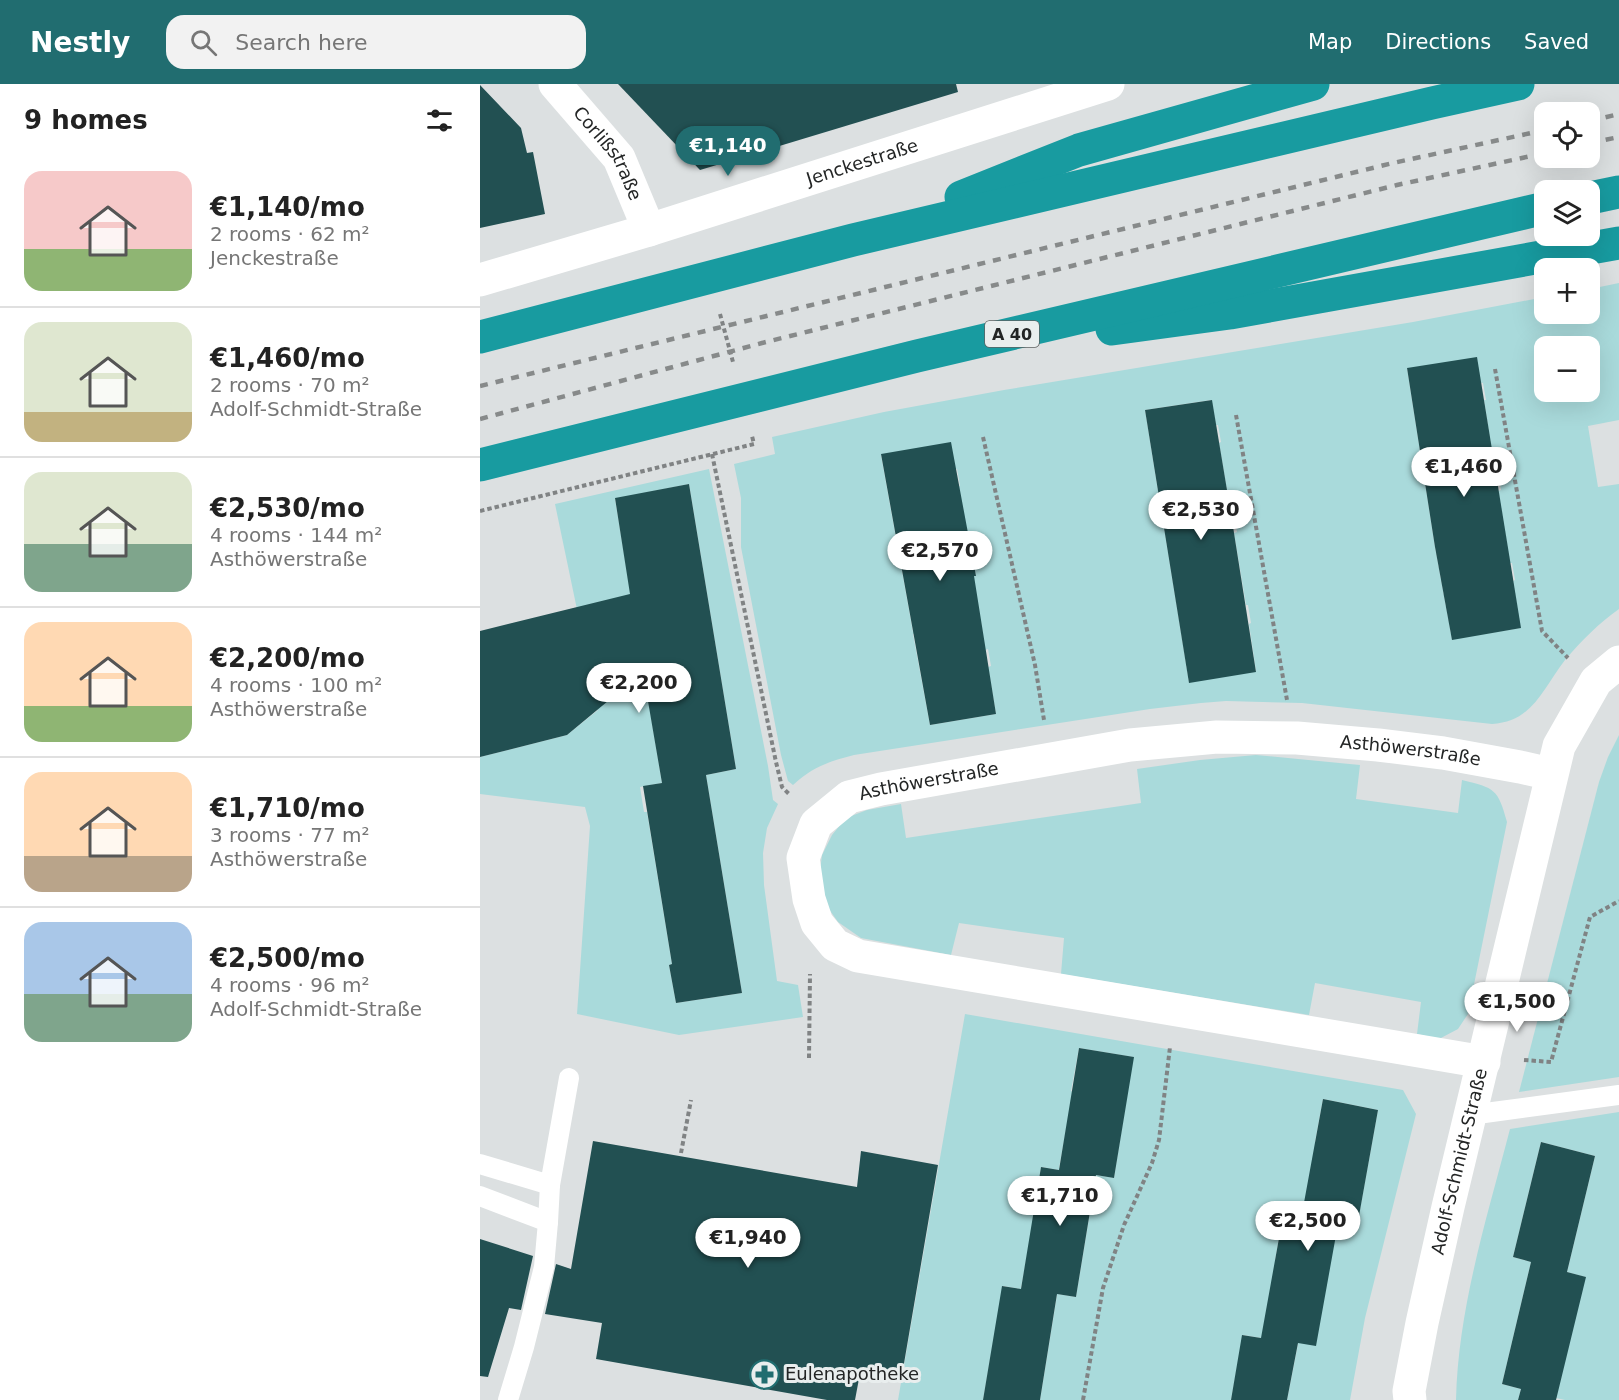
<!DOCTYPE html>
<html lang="en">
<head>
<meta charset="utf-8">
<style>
  :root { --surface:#fff; --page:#f2f2f2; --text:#222; --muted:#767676; --line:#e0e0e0; --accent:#216d70 }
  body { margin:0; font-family:"DejaVu Sans",sans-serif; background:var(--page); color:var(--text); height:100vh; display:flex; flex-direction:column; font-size:22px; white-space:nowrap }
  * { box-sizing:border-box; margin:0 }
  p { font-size:20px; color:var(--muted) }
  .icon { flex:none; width:33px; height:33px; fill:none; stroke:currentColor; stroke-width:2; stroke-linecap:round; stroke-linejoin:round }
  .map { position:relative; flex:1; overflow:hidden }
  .side { display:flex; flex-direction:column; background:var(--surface); width:480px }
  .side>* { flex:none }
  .tools { position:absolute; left:1054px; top:18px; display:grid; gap:12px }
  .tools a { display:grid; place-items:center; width:66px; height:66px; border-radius:12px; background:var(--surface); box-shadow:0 6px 24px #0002; font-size:30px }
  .price { position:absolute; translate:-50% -51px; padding:0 14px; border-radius:21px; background:#fff; color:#222; font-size:20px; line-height:39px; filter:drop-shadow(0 2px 3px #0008) }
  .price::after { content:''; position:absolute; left:50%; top:36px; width:18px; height:14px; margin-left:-9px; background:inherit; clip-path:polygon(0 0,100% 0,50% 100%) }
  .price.current { background:var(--accent); color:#fff }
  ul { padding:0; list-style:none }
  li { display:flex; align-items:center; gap:18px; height:150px; padding:0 24px }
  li+li { border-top:2px solid var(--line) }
  li span { display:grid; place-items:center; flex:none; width:168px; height:120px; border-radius:18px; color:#555 }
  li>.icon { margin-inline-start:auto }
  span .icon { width:72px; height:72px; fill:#fffc; stroke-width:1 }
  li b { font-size:26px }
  h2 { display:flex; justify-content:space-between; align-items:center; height:72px; padding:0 24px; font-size:26px }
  header { display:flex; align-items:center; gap:36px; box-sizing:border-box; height:84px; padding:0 30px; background:var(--accent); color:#fff }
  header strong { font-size:28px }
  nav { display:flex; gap:33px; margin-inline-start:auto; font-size:21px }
  .search { width:420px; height:54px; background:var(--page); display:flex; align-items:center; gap:15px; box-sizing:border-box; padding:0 21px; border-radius:18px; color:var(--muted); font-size:22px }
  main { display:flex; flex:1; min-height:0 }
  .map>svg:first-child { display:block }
  .green { fill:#a9dadb; fill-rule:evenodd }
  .building { fill:#225052 }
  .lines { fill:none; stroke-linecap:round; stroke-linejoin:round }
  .path { stroke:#808384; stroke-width:4; stroke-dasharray:4.5 3; stroke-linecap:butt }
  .lane { stroke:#fff; stroke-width:20 }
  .street { stroke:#fff; stroke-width:33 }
  .highway { stroke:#189ba0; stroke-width:33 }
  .rail { stroke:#878a8a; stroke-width:4.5; stroke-dasharray:8 8; stroke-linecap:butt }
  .labels { text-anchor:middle; stroke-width:6; stroke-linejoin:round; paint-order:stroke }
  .shield { fill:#e9eeee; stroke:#5e6161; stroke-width:1.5 }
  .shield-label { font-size:16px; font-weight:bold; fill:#232525 }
  .street-label { font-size:18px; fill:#232525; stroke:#e9eeee }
  .poi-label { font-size:18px; fill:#232525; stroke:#e9eeee; text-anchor:start }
</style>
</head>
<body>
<header>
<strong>Nestly</strong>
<div class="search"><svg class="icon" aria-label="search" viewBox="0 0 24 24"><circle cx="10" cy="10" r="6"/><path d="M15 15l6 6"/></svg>Search here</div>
<nav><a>Map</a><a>Directions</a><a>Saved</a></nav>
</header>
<main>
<section class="side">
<h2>9 homes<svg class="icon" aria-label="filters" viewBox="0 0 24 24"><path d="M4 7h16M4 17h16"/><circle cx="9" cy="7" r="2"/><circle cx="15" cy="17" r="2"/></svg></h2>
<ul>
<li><span style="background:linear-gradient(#f6c9c9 65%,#8fb573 0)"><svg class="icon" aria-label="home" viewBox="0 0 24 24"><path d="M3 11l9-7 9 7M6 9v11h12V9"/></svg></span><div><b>€1,140/mo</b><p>2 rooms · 62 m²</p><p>Jenckestraße</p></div></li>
<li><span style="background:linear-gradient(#dfe7d0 75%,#c2b280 0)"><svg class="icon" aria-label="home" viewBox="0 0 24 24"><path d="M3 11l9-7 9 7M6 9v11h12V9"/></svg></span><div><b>€1,460/mo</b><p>2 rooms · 70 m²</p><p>Adolf-Schmidt-Straße</p></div></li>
<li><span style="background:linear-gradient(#dfe7d0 60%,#7fa58c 0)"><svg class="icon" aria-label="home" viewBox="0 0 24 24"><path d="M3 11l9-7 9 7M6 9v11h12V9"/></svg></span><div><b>€2,530/mo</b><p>4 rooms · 144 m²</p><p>Asthöwerstraße</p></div></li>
<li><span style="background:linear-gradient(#ffd9b3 70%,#8fb573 0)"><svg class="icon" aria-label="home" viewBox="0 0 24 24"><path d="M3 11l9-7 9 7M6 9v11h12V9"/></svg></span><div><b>€2,200/mo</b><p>4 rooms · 100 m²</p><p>Asthöwerstraße</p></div></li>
<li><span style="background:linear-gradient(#ffd9b3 70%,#b9a48a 0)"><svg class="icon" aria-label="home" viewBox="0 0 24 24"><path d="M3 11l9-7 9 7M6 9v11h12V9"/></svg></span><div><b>€1,710/mo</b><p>3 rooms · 77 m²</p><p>Asthöwerstraße</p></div></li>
<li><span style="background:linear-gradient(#a9c7e8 60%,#7fa58c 0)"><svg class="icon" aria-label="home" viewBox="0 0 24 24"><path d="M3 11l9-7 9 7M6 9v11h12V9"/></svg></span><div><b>€2,500/mo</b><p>4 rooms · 96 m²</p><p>Adolf-Schmidt-Straße</p></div></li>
</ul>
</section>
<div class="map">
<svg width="1139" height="1316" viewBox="0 0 1139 1316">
  <rect width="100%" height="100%" fill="#dce0e1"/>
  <g class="green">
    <path d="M1139 199V336L1108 342 1118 403 1139 400V525C1119 539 1101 557 1085 576 1063 604 1053 638 1012 640L822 619 746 617 721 619 670 625 374 671C347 678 333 683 313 701L308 697 301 671 261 463V414L254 380 295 370 292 353 404 328 524 306 933 238 1065 213V230H1110V205ZM1065 262H1110V308H1065ZM927 284 1003 299 1006 316H1004L1015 388H1018L1021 406 1018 407 1030 479H1032L1035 496 1033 497 1040 544 972 555 955 463ZM731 316 736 341H738L741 358 739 359 751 430H754L757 448 754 449 766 521H768L771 539 769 540 776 587 709 598 665 326ZM401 371 477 385 480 402 478 403 496 492H493L500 536 433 548ZM501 538 505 566 508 565 511 582 508 583 516 630 450 641 433 550Z"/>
    <path d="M229 385 288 682 293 716 298 720 287 744 283 769 284 801 297 897 318 901 323 933 199 951 97 930 110 742 105 723 0 710V673L87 651 118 626 75 420ZM209 400 256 685 226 691 262 909 196 919 189 881 192 880 167 728H164L160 703 182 699 135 415Z"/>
    <polygon points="1139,651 1139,993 1039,1008 1119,698 1128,673"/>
    <path d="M776 671 880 681 876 715 978 729 982 696C1015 704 1018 705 1027 738L988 930 978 945 959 955 937 950 941 918 835 899 829 931 581 890 584 854 479 839 471 871 381 854 358 838 344 818 339 795 342 771 352 751 366 734 387 726 421 720 426 754 661 719 657 685 720 676Z"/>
    <path d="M485 930 923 1006 936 1030 885 1234 870 1316H807L818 1260 763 1251 751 1316H560L577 1211 523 1202 503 1316H418ZM599 964 653 973 634 1094 579 1084 593 1008 591 1007ZM843 1015 898 1026 877 1142 835 1058ZM561 1083 616 1092 596 1213 541 1204 555 1128 554 1127ZM803 1132 857 1141 782 1253 796 1177 795 1176Z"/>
    <path d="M1139 1028V1316H1085L1076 1314 1105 1193 1087 1188 1115 1072 1061 1058 1033 1173 1051 1178 1022 1300 1041 1305 1038 1316H976C978 1224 1007 1134 1030 1045Z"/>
  </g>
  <g class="building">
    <polygon points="138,0 476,0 478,8 220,86"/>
    <polygon points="0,1 41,44 47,69 53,68 65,130 0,144"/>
    <polygon points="997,273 1041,544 972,556 955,463 927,284"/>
    <polygon points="732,316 751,430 776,588 709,599 665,326"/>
    <polygon points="471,358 496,492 494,492 516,630 450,641 401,370"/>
    <polygon points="209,400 256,685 226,691 262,909 196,919 189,881 192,880 163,702 182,699 163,588 87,651 0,673 0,547 150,510 135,414"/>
    <polygon points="599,964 654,973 634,1094 616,1091 596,1213 577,1210 560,1316 503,1316 522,1202 541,1205 561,1083 579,1086"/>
    <polygon points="843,1015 898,1026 877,1143 858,1140 836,1262 818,1259 807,1316 751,1316 762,1251 781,1254 803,1132 821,1135"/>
    <polygon points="113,1057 377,1103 381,1067 458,1081 422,1291 381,1284 375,1316 347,1316 116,1275 122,1239 65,1230 76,1180 91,1185"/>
    <polygon points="1061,1058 1115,1072 1087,1188 1106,1193 1076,1316 1038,1316 1041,1305 1022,1300 1051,1178 1033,1173"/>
    <polygon points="0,1155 53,1172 41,1226 29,1224 8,1293 0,1292"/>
  </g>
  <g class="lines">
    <g class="path">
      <polyline points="240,230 253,278"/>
      <polyline points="1015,285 1062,547 1088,574"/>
      <polyline points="756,331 807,616"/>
      <polyline points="503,353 555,581 564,636"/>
      <polyline points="232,370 296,678 302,703 310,711"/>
      <polyline points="0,427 274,360 272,352"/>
      <polyline points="329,974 330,890"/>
      <polyline points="1044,976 1071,978 1110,833 1139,817"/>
      <polyline points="201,1069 211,1016"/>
      <polyline points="603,1316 623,1204 644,1141 672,1079 679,1056 690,963"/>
    </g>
    <g class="lane">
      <polyline points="990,1031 1139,1011"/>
      <polyline points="0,1080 70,1101"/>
      <polyline points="0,1112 68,1138"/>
      <polyline points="28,1316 44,1263 64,1183 68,1138 70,1101 89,994"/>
    </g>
    <g class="street">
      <path id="s1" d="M75 0 139 74 169 146"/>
      <path id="s2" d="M0 196 169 146 628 0"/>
      <path id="s3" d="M1004 978 378 872 355 861 337 839 329 815 323 774 336 740 369 713 401 705 650 661 737 653 817 654 898 661 963 669 1040 683 1071 690"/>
      <path id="s4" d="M930 1316 929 1307 942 1239 968 1123 1079 662 1116 597 1139 578"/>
    </g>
    <g class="highway">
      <polyline points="481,113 599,66 833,0"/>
      <polyline points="1110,114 1139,108"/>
      <polyline points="632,245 750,229 1139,159"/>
      <polyline points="0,253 373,156 952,19 1038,0"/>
      <polyline points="0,381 437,272 1065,124"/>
    </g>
    <g class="rail">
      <polyline points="1110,37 1139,30"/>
      <polyline points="1110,59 1139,53"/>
      <polyline points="0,302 913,79 1065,46"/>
      <polyline points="0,335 282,259 917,101 1065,69"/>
    </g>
  </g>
  <defs>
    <symbol id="pharmacy-ring" viewBox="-11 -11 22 22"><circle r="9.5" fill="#e9eeee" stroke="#216d70" stroke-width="1.5"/><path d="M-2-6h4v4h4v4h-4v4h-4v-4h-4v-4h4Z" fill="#216d70"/></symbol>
  </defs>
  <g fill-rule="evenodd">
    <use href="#pharmacy-ring" x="268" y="1274" width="33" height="33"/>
  </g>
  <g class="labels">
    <rect class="shield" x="505" y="237" width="54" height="26" rx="4.5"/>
    <g class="shield-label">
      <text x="532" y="256">A 40</text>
    </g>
    <g class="street-label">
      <text dy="6" stroke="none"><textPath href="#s1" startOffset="88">Corlißstraße</textPath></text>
      <text dy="6" stroke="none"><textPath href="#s2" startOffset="400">Jenckestraße</textPath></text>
      <text dy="6" stroke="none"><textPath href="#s3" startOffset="1402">Asthöwerstraße</textPath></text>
      <text dy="6" stroke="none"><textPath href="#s3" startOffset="916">Asthöwerstraße</textPath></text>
      <text dy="6" stroke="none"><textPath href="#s4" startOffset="244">Adolf-Schmidt-Straße</textPath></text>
    </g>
    <g class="poi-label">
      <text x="305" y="1296">Eulenapotheke</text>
    </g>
  </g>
</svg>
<div class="tools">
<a><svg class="icon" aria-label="locate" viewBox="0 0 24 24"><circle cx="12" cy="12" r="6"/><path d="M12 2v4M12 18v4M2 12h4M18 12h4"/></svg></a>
<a><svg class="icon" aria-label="layers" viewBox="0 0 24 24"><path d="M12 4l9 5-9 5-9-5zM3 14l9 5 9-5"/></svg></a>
<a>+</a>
<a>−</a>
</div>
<b class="price current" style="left:248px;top:93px">€1,140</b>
<b class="price" style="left:984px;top:414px">€1,460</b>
<b class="price" style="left:721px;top:457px">€2,530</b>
<b class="price" style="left:460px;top:498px">€2,570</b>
<b class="price" style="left:159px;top:630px">€2,200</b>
<b class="price" style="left:1037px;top:949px">€1,500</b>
<b class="price" style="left:580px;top:1143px">€1,710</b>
<b class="price" style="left:828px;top:1168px">€2,500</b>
<b class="price" style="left:268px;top:1185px">€1,940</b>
</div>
</main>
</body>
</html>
